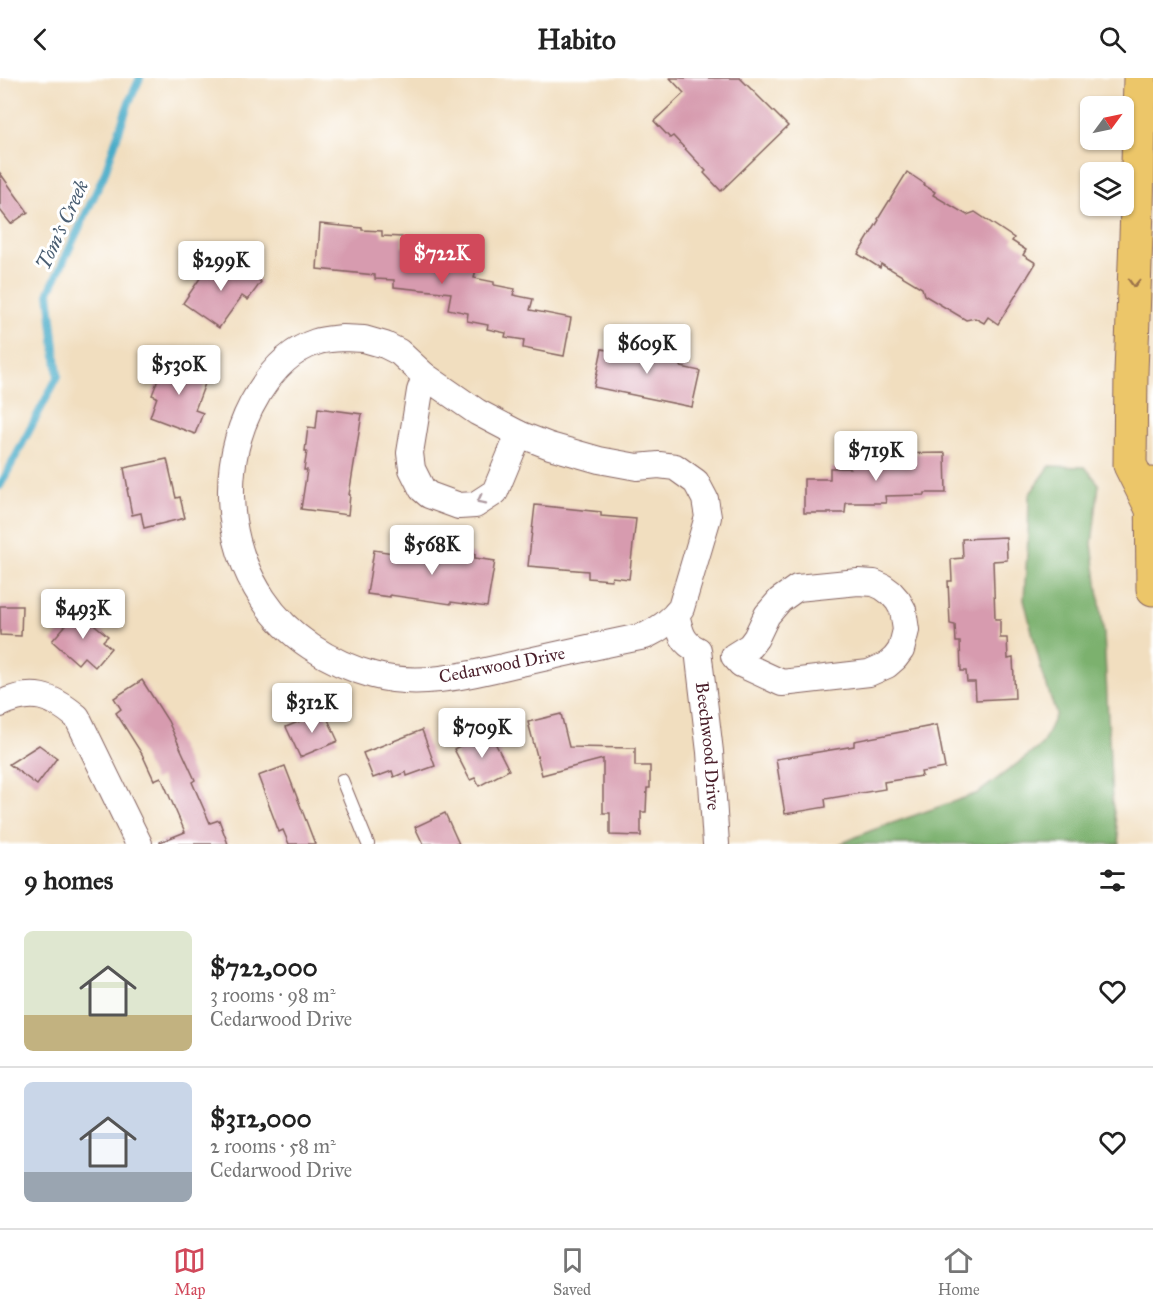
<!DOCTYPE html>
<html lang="en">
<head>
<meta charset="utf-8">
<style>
  :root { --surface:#fff; --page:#f2f2f2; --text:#222; --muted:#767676; --line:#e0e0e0; --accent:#d1495b }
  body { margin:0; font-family:"IM FELL Great Primer",serif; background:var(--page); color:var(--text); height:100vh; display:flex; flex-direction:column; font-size:22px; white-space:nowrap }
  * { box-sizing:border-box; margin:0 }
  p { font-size:20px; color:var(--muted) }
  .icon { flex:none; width:33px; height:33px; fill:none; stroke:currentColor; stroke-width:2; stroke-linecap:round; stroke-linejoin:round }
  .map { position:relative; height:766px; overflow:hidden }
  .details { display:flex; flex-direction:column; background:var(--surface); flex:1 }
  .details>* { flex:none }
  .needle { width:39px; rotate:57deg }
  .buttons { position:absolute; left:1080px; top:18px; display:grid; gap:12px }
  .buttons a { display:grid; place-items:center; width:54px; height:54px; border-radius:9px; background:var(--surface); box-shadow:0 2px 4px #0004; font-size:30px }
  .price { position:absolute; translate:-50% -51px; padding:0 14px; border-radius:6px; background:#fff; color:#222; font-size:20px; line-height:39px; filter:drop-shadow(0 2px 3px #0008) }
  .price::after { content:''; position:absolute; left:50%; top:36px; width:18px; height:14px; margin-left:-9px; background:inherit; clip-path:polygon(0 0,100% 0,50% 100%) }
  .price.active { background:var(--accent); color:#fff }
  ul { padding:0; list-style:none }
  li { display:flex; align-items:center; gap:18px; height:150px; padding:0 24px }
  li+li { border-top:2px solid var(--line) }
  li span { display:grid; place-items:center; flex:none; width:168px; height:120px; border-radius:9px; color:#555 }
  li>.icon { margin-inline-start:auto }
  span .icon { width:72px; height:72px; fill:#fffc; stroke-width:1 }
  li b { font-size:26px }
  h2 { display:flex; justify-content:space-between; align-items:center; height:72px; padding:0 24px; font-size:26px }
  header { display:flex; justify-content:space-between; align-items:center; height:78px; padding:0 24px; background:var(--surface); font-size:27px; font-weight:700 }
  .tab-bar { display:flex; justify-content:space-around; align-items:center; height:84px; border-top:2px solid var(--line); background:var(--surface); font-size:16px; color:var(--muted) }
  .tab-bar a { display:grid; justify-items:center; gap:3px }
  .tab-bar .active { color:var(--accent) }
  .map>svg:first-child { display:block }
  .forest { fill:#7bb16e; stroke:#62684c; stroke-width:1.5 }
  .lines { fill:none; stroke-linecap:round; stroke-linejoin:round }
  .stream { stroke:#49acc8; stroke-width:8 }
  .building { fill:#d79baf }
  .lane-casing { stroke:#84625f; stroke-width:14 }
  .street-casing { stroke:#84625f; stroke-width:28 }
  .highway-casing { stroke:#84625f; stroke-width:35 }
  .lane { stroke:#fff; stroke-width:12 }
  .street { stroke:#fff; stroke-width:26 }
  .highway { stroke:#ecc669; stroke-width:33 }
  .oneway { stroke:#9b724a }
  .oneway2 { stroke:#ae9aa0 }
  .labels { text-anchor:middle; stroke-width:6; stroke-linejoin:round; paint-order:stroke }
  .street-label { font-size:18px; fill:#4a1f2b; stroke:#fff }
  .water-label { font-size:20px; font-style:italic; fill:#4a5e72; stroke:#fff }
</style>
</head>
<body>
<header><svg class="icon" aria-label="back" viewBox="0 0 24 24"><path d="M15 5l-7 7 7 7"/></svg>Habito<svg class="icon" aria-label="search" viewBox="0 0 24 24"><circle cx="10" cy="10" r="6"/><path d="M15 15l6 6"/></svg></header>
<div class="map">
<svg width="1153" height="766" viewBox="0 0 1153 766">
  <rect width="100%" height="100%" fill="#fff"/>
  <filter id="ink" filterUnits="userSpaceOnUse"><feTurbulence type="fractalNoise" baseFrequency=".0167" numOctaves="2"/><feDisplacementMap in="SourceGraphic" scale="12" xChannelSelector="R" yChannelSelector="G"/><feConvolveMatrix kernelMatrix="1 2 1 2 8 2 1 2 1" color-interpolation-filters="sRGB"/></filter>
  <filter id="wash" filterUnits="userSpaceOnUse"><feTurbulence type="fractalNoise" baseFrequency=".008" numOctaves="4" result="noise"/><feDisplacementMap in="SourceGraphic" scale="24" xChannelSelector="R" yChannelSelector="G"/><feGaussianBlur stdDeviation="1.35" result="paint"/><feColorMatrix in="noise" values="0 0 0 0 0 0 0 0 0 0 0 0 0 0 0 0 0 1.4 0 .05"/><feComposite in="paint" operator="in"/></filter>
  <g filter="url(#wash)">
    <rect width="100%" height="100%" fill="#f1debf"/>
    <polygon class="forest" points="1050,388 1085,389 1099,406 1092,466 1104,556 1112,724 1120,766 840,766 870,753 978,715 1042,667 1056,636 1041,590 1024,521 1028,460 1029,417"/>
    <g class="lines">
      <polyline class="stream" points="0,408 58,298 49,214 104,97 129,24 140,0"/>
    </g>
    <g id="blocks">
      <g class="building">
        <polygon points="670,0 740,0 788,48 721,113 704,95 706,93 673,58 670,60 654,43 684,15"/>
        <polygon points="907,94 925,106 924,107 935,114 933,117 967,137 975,134 1014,160 1012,163 1026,172 1023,177 1036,185 998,246 988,239 984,245 975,240 966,242 924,217 922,210 889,190 889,191 881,186 880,190 858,176 879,142 878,141"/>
        <polygon points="0,95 28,134 11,146 0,132"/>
        <polygon points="320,146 362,150 362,152 382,153 382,158 402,159 402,168 420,169 419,180 476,191 474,200 494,204 494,207 515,211 513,217 533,221 530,232 571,240 564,278 523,270 524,262 505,259 506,255 487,251 488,247 467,243 468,235 448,231 451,215 394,209 394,202 375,201 375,197 317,191"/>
        <polygon points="224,179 261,204 248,222 242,218 219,250 183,225 207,190 213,195"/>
        <polygon points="624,262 644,267 643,271 683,279 681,289 700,293 692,329 594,309 602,271 621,275"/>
        <polygon points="168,279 209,295 195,332 203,335 195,356 150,339 157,319 152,317 159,299 161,299"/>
        <polygon points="318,330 362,336 349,417 350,417 348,437 301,431 307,392 304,392 307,373 305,373 308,349 316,350"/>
        <polygon points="945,375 946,415 925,415 925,417 885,418 886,425 846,425 845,435 804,435 804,401 830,401 830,390 850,390 849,384 885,384 885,376"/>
        <polygon points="167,381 176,420 180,419 185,440 144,450 141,435 132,437 127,411 128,411 124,390"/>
        <polygon points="535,427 601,434 601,438 636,441 629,501 612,499 611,502 588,500 588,493 528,488"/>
        <polygon points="1006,459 1007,482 993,483 995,541 1000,541 1000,560 1007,560 1008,581 1013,580 1015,620 976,622 975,604 967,604 966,593 961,593 960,564 956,564 955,547 950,546 948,503 952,503 951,481 963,480 962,461"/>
        <polygon points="394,467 453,477 454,473 475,476 475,480 495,483 487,529 451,524 451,526 390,517 390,519 367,516 374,472 393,475"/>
        <polygon points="0,528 22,528 21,558 0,557"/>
        <polygon points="78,533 108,558 103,563 111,570 95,589 84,579 78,586 52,563"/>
        <polygon points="142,602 168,643 195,702 192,704 210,745 219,742 228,766 160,766 160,764 185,754 161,699 154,702 142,676 116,635 121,631 114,620"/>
        <polygon points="324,633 338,663 300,679 286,649"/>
        <polygon points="561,636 569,669 635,670 635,688 650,688 650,710 647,710 646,734 641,734 641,758 610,757 610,735 603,735 603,681 542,697 528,644"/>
        <polygon points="937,647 945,690 921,694 922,698 884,704 885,711 825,721 826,729 785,736 776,681 854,668 854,663"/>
        <polygon points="422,652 435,688 407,698 406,694 394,699 392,693 373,700 363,675"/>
        <polygon points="489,653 509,692 479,708 475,700 470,702 454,671"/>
        <polygon points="39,667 57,680 37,707 9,686"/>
        <polygon points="285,688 315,766 289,766 283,752 279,754 258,698"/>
        <polygon points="445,735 459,766 423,766 415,749"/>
      </g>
    </g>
  </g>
  <g filter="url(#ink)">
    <use href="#blocks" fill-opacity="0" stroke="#84625f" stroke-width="1.5"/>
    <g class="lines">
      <defs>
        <polyline id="lane" points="342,702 368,766"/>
        <g id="street">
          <path d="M343 260 364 261 385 267 399 274 425 298 477 334 519 356 550 368 599 382 637 389 659 387 675 389 696 404 705 421 708 439 681 530C671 543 660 551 645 558 605 566 565 575 525 584 475 595 423 611 373 597 329 585 288 559 263 521 222 459 220 377 259 314 272 293 291 272 316 264 324 261 334 261 343 260Z"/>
          <polyline points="425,298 420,313 410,375 412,391 422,411 429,417 459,428 475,427 495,414 519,356"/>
          <polygon points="858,504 874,505 883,509 891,515 898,523 903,532 906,552 901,572 895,580 887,587 869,595 782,605 741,586 734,578 750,568 756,560 767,537 780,522 797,510"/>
          <path id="s1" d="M676 536C680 552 681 565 698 572L710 674 716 766"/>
          <path d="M0 626C32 611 51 617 77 639L139 766"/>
        </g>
        <g id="highway">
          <polyline points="1140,0 1137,131 1131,295 1130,387 1151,429"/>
          <polyline points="1152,406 1153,511"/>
        </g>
      </defs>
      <use href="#lane" class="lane-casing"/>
      <use href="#street" class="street-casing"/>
      <use href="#highway" class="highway-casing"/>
      <use href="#lane" class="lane"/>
      <use href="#street" class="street"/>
      <use href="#highway" class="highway"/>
    </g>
    <defs><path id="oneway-chevron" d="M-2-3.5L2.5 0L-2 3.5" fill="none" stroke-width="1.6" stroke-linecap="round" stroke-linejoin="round" transform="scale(1.5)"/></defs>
    <use class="oneway" href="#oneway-chevron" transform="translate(1134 205) rotate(92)"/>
    <use class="oneway2" href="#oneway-chevron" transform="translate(481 422) rotate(153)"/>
  </g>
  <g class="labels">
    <g class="street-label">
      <text transform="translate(502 587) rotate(-11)" y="6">Cedarwood Drive</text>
      <text dy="6" stroke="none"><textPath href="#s1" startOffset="141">Beechwood Drive</textPath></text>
    </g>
    <g class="water-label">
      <text transform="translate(62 147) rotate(-65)" y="7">Tom's Creek</text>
    </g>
  </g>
</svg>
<div class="buttons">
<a><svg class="needle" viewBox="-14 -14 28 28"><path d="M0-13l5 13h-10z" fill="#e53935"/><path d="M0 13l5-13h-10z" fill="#767676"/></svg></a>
<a><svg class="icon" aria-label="layers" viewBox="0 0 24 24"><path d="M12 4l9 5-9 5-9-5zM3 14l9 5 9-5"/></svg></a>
</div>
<b class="price active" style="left:442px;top:207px">$722K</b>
<b class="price" style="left:221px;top:214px">$299K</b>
<b class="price" style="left:647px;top:297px">$609K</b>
<b class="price" style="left:179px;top:318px">$530K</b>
<b class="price" style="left:876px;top:404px">$719K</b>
<b class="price" style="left:432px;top:498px">$568K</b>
<b class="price" style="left:83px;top:562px">$493K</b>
<b class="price" style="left:312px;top:656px">$312K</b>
<b class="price" style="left:482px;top:681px">$709K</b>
</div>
<section class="details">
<h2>9 homes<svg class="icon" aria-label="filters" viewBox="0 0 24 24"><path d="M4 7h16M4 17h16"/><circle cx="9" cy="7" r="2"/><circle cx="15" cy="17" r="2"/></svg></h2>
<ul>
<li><span style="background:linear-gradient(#dfe7d0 70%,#c2b280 0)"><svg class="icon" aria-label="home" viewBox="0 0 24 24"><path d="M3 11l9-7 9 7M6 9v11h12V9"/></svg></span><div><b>$722,000</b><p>3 rooms · 98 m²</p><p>Cedarwood Drive</p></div><svg class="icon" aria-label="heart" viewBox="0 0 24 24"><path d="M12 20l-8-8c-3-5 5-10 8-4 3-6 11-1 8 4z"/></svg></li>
<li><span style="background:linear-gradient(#c9d6e8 75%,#9aa5b1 0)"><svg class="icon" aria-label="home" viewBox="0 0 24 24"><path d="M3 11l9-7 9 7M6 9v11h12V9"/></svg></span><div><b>$312,000</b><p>2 rooms · 58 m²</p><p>Cedarwood Drive</p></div><svg class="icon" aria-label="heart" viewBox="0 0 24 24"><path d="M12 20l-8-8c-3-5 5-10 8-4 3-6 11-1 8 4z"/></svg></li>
</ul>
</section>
<nav class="tab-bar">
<a class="active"><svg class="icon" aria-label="map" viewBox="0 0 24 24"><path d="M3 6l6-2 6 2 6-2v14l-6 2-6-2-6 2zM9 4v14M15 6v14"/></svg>Map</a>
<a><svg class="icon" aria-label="saved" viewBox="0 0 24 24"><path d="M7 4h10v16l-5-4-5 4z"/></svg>Saved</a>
<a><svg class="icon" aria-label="home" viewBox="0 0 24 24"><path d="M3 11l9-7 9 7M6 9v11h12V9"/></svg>Home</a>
</nav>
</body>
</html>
